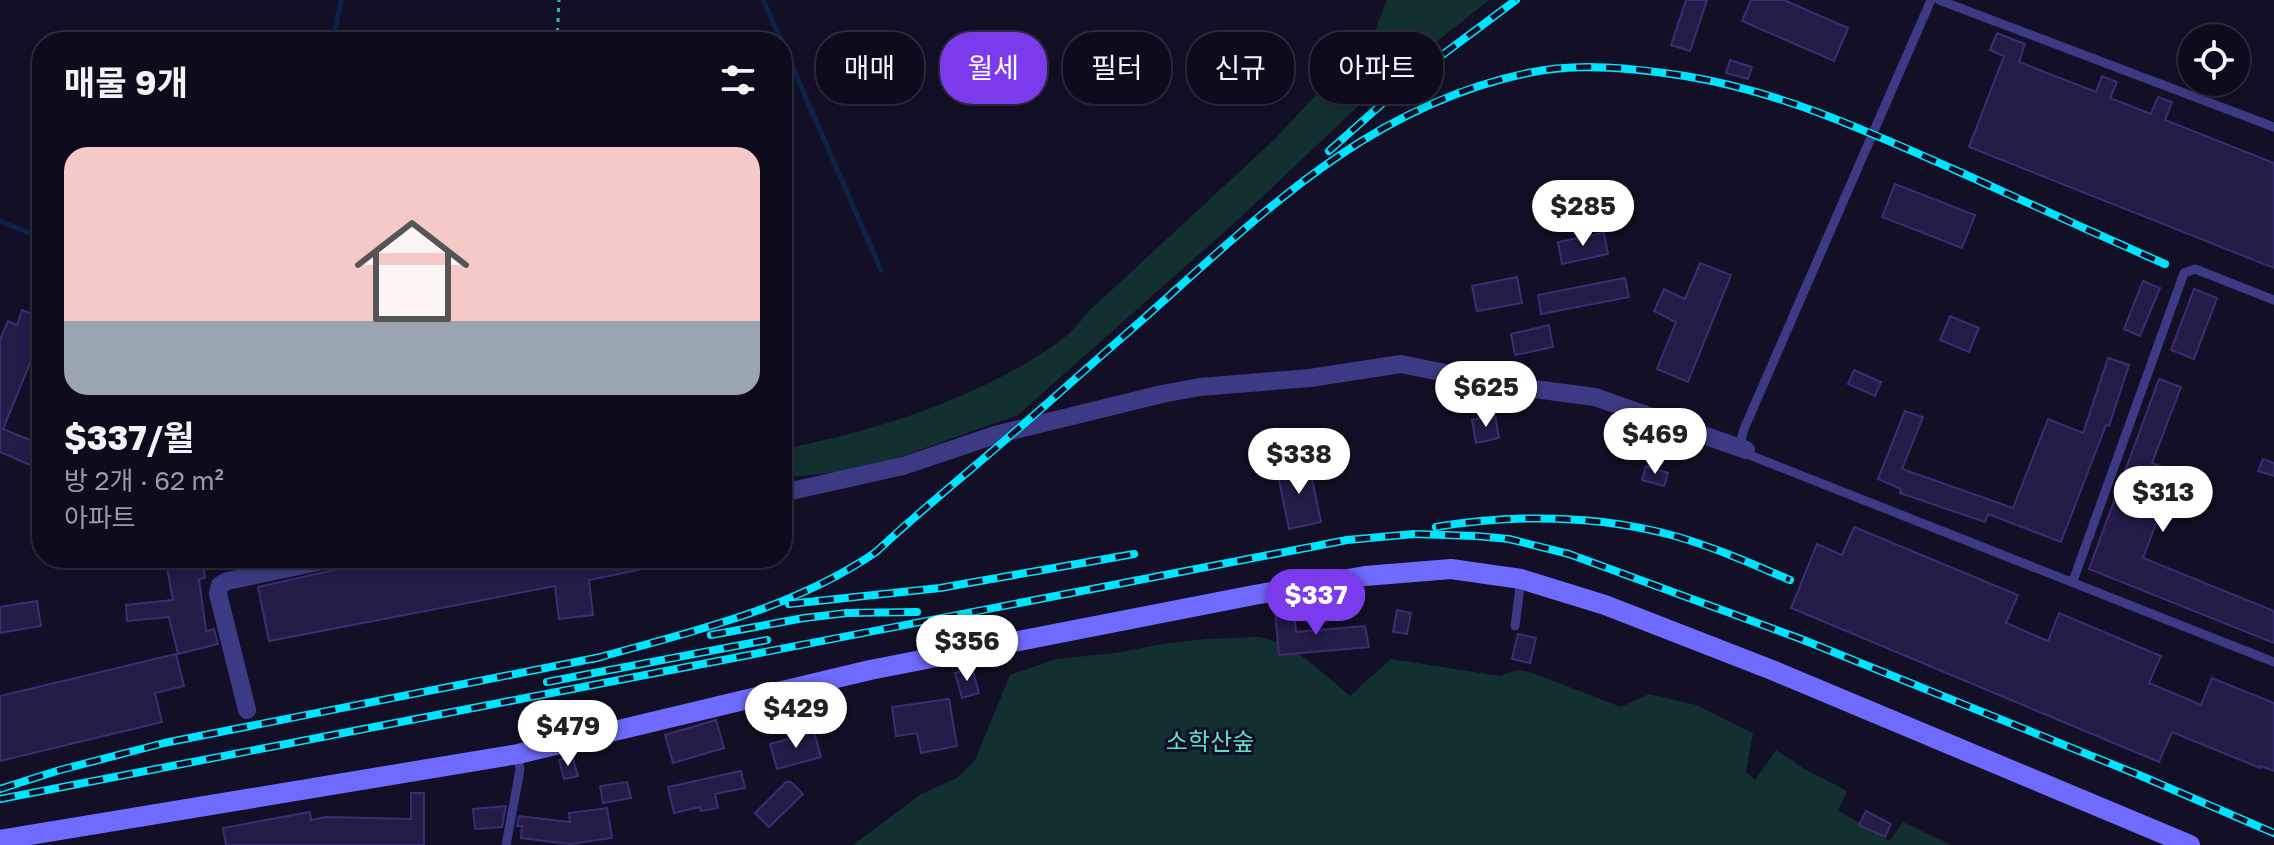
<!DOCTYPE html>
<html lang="ko">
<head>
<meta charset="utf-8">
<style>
  :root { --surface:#0e0b1c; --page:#171425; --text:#f1f3f6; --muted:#9b9ba3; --line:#2e2b3b; --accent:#7c3aed }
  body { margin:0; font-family:"Golos Text","Noto Sans KR",sans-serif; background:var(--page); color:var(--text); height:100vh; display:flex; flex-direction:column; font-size:30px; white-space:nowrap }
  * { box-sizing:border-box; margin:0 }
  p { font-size:26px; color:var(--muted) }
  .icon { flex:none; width:44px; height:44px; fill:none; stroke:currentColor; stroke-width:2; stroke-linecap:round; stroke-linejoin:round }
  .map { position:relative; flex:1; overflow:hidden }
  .panel { position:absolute; left:32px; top:32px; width:760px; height:536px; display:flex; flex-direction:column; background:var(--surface); border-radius:32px; box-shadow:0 4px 12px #0003,0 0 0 2px var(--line) }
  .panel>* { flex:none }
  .hud { position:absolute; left:816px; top:32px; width:760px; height:72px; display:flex; gap:16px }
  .buttons { position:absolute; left:2178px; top:24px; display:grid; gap:16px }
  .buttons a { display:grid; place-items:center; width:72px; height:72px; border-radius:50%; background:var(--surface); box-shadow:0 4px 12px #0003,0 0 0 2px var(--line); font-size:40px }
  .price { position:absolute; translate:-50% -68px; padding:0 18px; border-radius:28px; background:#fff; color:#222; font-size:26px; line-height:52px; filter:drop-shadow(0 2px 4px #0008) }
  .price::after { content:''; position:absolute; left:50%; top:48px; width:24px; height:18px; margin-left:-12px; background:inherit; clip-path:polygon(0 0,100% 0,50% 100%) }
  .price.current { background:var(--accent); color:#fff }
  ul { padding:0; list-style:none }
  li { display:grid; align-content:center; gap:16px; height:424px; padding:0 32px }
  li span { display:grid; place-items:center; height:248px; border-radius:24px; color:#555 }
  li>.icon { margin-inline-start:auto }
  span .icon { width:144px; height:144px; fill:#fffc; stroke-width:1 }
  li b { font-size:34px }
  h2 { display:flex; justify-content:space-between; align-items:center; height:96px; padding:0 32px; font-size:34px }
  .pill { padding:0 28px; border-radius:32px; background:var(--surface); box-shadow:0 4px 12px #0003,0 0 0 2px var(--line); font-size:28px; line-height:72px }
  .pill.current { background:var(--accent); color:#fff }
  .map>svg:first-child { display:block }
  .green { fill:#12302f }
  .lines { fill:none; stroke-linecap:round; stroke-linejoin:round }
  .stream { stroke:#0c2248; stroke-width:5 }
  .building { fill:#241b47; stroke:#3b2d73; stroke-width:2 }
  .path { stroke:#2fb8b0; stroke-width:3; stroke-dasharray:4 6; stroke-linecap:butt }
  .lane { stroke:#3d3a85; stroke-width:9 }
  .street { stroke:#3d3a85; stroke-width:18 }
  .secondary { stroke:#6f6bff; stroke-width:20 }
  .rail-casing { stroke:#00e5ff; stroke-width:8 }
  .rail { stroke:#130f26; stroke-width:5; stroke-dasharray:15; stroke-linecap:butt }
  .labels { text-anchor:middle; stroke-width:6; stroke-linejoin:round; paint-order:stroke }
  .park-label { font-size:24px; fill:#5fe0c0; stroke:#130f26 }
</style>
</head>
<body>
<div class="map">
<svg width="2274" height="845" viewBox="0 0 2274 845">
  <rect width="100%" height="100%" fill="#130f26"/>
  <g class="green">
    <path d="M1387 0H1489L1373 92 1241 217 1018 415 866 469 782 478V449C875 432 989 395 1065 337 1074 330 1082 319 1090 310L1276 138 1375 31Z"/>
    <path d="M1257 637C1292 641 1324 675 1350 696L1391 659 1500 676 1517 670 1530 672 1621 707 1649 694 1696 705 1753 733 1746 771 1755 780 1776 750 1803 768 1847 791 1838 810 1889 841 1903 822 1951 845H853L921 794 957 778 975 760 1010 675 1056 659 1116 653 1162 644 1206 639Z"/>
  </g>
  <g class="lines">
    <g class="stream">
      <polyline points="763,0 782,42"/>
      <polyline points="333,42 341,0"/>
      <polyline points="782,43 881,270"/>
      <polyline points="0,221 42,238"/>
    </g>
  </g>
  <g class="building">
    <polygon points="1686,0 1707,0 1690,51 1671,45"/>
    <polygon points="1751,0 1784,0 1848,28 1834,61 1742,21"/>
    <polygon points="1997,33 2025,44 2019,62 2096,92 2102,76 2117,82 2110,98 2151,114 2158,97 2172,102 2165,120 2274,163 2274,268 1969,147 2004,56 1990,50"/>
    <polygon points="1730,60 1752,67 1748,79 1726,73"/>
    <polygon points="1895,184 1975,215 1962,248 1882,217"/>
    <polygon points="1604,233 1608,254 1562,264 1558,242"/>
    <polygon points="1700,263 1731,275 1688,382 1657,369 1676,322 1654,311 1664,289 1685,299"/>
    <polygon points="1517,277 1522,303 1477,311 1472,286"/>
    <polygon points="1625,278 1629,297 1541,314 1538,295"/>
    <polygon points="2143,281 2160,288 2140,336 2124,329"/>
    <polygon points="2194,289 2217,298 2194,359 2171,350"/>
    <polygon points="22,310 42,318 42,362 32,358 3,429 42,445 42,470 0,452 0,340 8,321 17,325"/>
    <polygon points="1950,316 1979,328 1969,352 1940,340"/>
    <polygon points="1549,325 1553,347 1515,355 1511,334"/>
    <polygon points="2108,358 2129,365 2109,426 2106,425 2061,542 1988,514 1985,522 1900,493 1901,489 1878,479 1905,411 1923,417 1902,469 2013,508 2048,419 2083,433"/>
    <polygon points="1854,370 1881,382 1875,396 1848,384"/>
    <polygon points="2159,379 2181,387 2152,463 2176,472 2143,558 2274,611 2274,643 2089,569"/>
    <polygon points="1495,415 1499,438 1476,443 1472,420"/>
    <polygon points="2263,459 2274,463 2274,476 2258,471"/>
    <polygon points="1309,464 1321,522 1289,529 1277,470"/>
    <polygon points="1646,466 1668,473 1664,486 1642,480"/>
    <polygon points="1854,527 2018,595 2006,623 2048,641 2059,613 2161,656 2149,683 2201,705 2212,678 2274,703 2274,771 2260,766 2260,768 2172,732 2159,762 1791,608 1817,544 1842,555"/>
    <polygon points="165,558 183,558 184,566 203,563 205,578 199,579 206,631 214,629 218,644 178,654 169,617 127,621 126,605 173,600"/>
    <polygon points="387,558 668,558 668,564 589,580 593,615 559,619 555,586 269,641 258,587"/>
    <polygon points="37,601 41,626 0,633 0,607"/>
    <polygon points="1294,610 1296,632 1365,626 1369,647 1279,655 1275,612"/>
    <polygon points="1397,610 1411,613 1407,634 1393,632"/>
    <polygon points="1518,634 1536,638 1530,663 1512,659"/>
    <polygon points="176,654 184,686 155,693 162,722 0,761 0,696"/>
    <polygon points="972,668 979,693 962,698 955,673"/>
    <polygon points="949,699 957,746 921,753 917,733 896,736 892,707"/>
    <polygon points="589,704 592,723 533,735 529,716"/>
    <polygon points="716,720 724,748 673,763 665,735"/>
    <polygon points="814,732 821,757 777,769 770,744"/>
    <polygon points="572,756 578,776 564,779 559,760"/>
    <polygon points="741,771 745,788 715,794 718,808 701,811 700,807 674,813 668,787"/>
    <polygon points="627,782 631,798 603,803 600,786"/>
    <polygon points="786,782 791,782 803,794 769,827 755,813"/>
    <polygon points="411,793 424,793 424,845 226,845 223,828 310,812 311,820 326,817 411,819"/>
    <polygon points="506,806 502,827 475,829 473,809"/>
    <polygon points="607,808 612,838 570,844 521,838 522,826 517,826 519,816 570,822 569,813"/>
    <polygon points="1866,811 1891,824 1885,837 1859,825"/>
  </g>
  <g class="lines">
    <polyline class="path" points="557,42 559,0"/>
    <g class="lane">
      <polyline points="1931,0 1744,429 1741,440 1752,456 2274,662"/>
      <polyline points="1939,0 2274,127"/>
      <polyline points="2073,581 2184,273 2195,269 2274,300"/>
      <polyline points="1515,626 1521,579"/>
      <polyline points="506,845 520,770 518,754"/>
    </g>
    <g class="street">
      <polyline points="782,493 903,466 995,435 1162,394 1200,387 1310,378 1401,364 1504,385 1595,397 1746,450"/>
      <polyline points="247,710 218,594 220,585 227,581 337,558"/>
    </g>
    <polyline class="secondary" points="0,840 518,754 870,670 1254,595 1365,576 1451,569 1521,579 1605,605 1772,670 2190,845"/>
    <defs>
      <g id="rail">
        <polyline points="1329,151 1410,79 1516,0"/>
        <path d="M1436 527C1513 514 1599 515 1675 536 1714 547 1752 564 1790 580"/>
        <polyline points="789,604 940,588 1134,554"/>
        <polyline points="711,635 804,618 847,613 917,612"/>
        <path d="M593 659C690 632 793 609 876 552 922 509 971 470 1018 429 1054 398 1089 366 1125 335 1250 226 1359 108 1528 73 1577 62 1635 68 1685 76 1779 91 1867 131 1953 169 2024 201 2094 233 2165 264"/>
        <polyline points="547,682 767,640"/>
        <polyline points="0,789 60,770 164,743 601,657"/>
        <polyline points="0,799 1347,540 1414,534 1476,536 1509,539 1569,554 1801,639 2139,775 2274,833"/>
      </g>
    </defs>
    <use href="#rail" class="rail-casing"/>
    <use href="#rail" class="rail"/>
  </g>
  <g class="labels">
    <g class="park-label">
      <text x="1210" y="750">소학산숲</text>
    </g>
  </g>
</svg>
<div class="buttons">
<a><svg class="icon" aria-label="locate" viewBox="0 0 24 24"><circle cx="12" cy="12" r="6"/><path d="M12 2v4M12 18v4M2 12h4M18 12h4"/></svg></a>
</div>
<b class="price" style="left:1583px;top:248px">$285</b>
<b class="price" style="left:1486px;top:429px">$625</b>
<b class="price" style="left:1655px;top:476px">$469</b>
<b class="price" style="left:1299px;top:496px">$338</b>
<b class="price" style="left:2163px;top:534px">$313</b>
<b class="price current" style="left:1316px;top:637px">$337</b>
<b class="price" style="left:967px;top:683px">$356</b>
<b class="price" style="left:796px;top:750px">$429</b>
<b class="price" style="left:568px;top:768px">$479</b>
<div class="hud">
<a class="pill">매매</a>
<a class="pill current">월세</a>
<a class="pill">필터</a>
<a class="pill">신규</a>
<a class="pill">아파트</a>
</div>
<section class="panel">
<h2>매물 9개<svg class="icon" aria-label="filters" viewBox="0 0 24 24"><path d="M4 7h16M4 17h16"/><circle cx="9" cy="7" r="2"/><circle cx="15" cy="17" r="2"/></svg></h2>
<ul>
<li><span style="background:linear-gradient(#f6c9c9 70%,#9aa5b1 0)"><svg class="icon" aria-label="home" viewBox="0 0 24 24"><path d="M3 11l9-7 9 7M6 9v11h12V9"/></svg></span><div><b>$337/월</b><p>방 2개 · 62 m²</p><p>아파트</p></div></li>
</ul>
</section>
</div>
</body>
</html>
